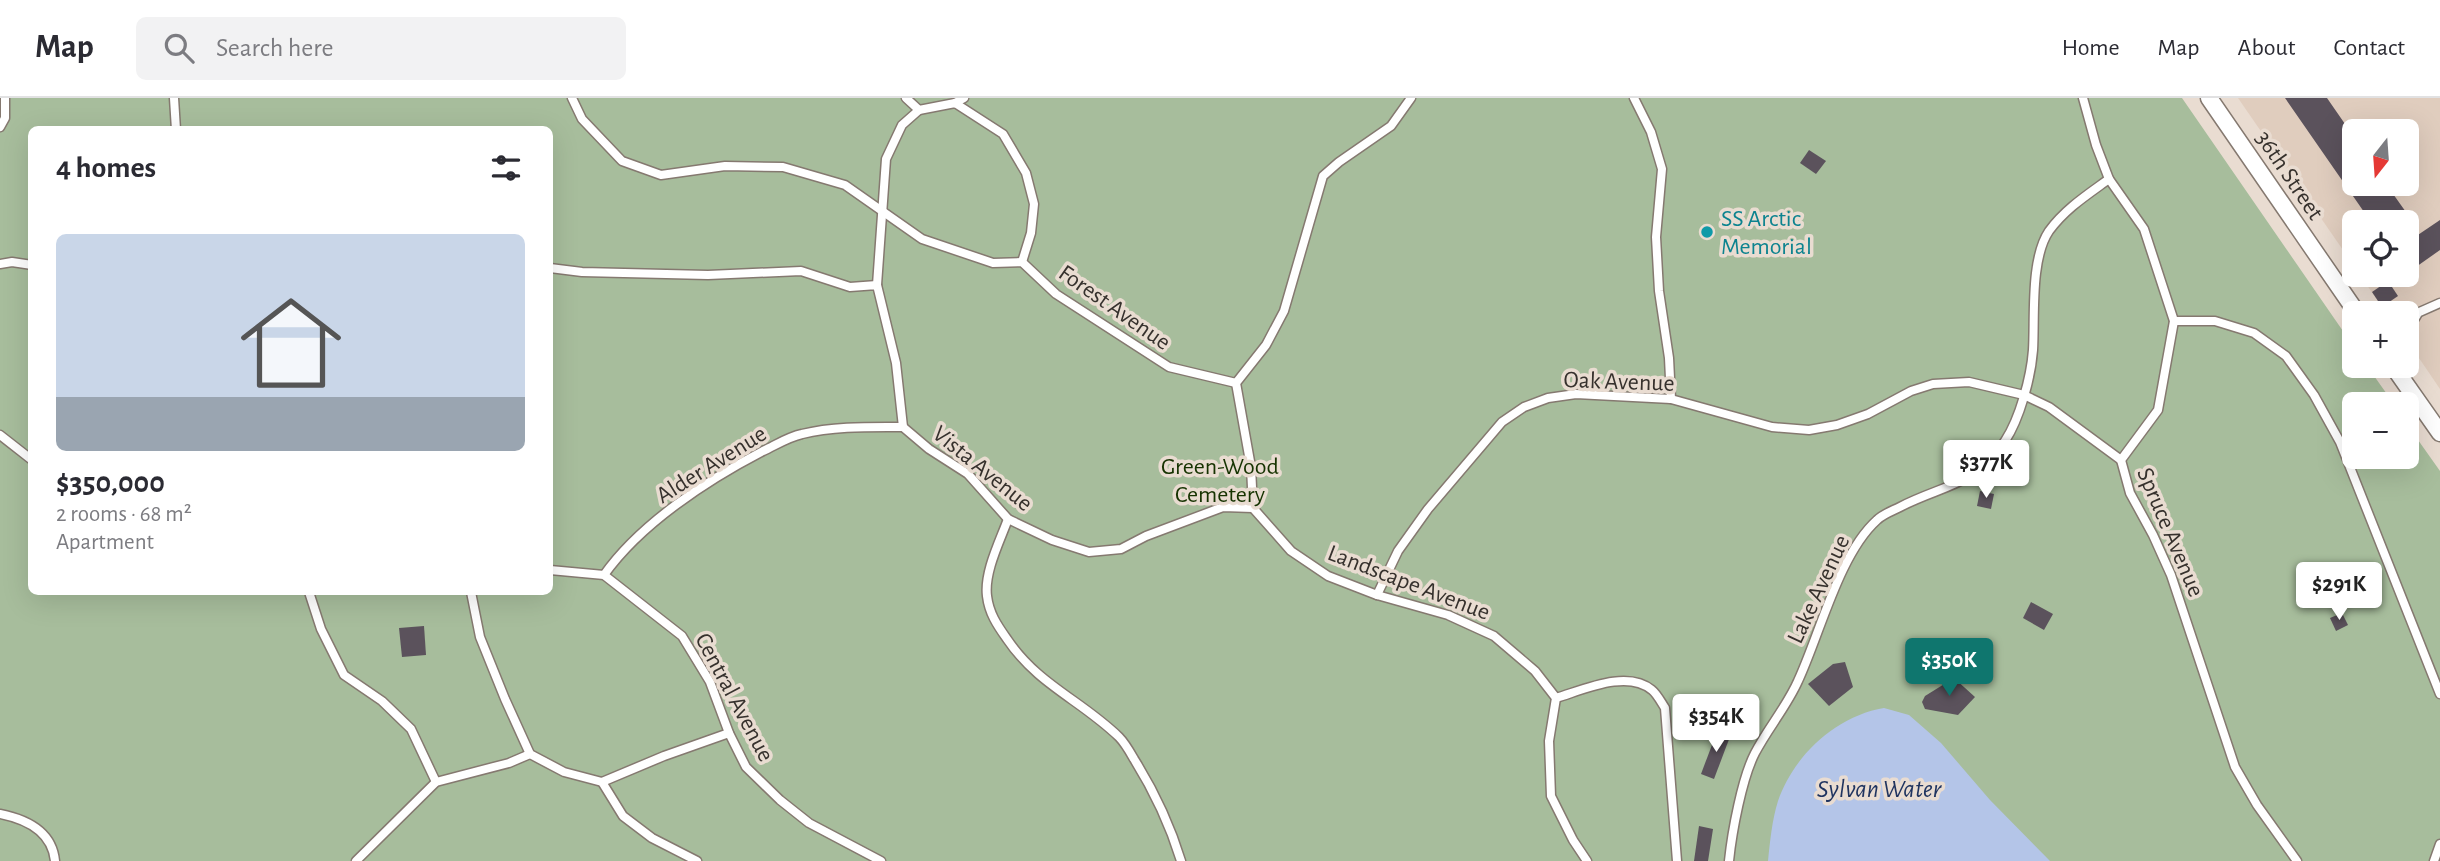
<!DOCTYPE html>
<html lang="en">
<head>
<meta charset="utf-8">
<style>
  :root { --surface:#fff; --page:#f2f2f3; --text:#2b2b33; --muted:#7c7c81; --line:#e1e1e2; --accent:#0f766e }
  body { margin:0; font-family:"Alegreya Sans",sans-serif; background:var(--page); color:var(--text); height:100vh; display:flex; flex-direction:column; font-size:26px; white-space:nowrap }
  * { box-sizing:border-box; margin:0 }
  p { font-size:23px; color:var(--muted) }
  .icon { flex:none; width:38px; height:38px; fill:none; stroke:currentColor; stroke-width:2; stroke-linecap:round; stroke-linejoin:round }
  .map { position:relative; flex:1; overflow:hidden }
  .panel { position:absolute; left:28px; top:28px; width:525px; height:469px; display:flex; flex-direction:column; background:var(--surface); border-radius:10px; box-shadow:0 7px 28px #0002 }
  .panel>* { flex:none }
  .needle { width:46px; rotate:197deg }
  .controls { position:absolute; left:2342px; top:21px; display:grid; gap:14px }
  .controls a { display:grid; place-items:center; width:77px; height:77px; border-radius:10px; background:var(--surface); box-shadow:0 7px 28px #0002; font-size:35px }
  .price { position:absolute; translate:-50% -60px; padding:0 16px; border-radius:7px; background:#fff; color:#222; font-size:23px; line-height:46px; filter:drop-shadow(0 2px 4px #0008) }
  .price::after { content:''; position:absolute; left:50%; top:42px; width:21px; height:16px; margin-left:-10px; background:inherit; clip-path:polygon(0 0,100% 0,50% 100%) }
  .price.active { background:var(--accent); color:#fff }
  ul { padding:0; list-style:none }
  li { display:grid; align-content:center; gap:14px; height:371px; padding:0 28px }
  li span { display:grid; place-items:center; height:217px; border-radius:10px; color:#555 }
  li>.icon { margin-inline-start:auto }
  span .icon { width:126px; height:126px; fill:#fffc; stroke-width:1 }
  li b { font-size:30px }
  h2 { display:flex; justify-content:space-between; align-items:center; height:84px; padding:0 28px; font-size:30px }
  header { display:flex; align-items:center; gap:42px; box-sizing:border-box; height:98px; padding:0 35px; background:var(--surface); border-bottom:2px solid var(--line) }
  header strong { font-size:33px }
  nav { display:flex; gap:38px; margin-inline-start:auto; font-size:24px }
  .search { width:490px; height:63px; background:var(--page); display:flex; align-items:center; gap:18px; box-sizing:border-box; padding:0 24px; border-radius:10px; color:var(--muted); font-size:26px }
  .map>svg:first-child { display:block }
  .built { fill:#e0cdbe; fill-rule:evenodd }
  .green { fill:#a7bd9c; fill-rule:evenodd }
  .water { fill:#b4c5e8 }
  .building { fill:#5b525c }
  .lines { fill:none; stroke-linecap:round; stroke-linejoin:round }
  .service-casing { stroke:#857970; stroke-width:11 }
  .minor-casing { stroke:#857970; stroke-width:19 }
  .service { stroke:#fff; stroke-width:8 }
  .minor { stroke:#fff; stroke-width:16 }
  .culture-dot { fill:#0f9aa8; stroke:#e9dcd1; stroke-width:2.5 }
  .labels { text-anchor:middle; stroke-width:7; stroke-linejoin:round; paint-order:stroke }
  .street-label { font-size:24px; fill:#36312d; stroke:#e9dcd1 }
  .culture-label { font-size:24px; fill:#0d838f; stroke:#e9dcd1; text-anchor:start }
  .park-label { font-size:24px; fill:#163301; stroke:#e9dcd1 }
  .water-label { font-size:26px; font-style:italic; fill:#1f335f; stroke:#e9dcd1 }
</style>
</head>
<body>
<header>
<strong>Map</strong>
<div class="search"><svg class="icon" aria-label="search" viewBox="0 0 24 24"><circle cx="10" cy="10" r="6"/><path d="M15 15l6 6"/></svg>Search here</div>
<nav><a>Home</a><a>Map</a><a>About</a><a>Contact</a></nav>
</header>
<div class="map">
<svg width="2440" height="763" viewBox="0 0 2440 763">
  <rect width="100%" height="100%" fill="#e9dcd1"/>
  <path class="built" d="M2238 0H2440V291L2406 241V215H2386L2360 177H2406V124H2354V168ZM2354 33H2406V86H2354Z"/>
  <path class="green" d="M0 0H2182L2354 249V268H2367L2394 306H2354V359H2406V325L2440 373V763H0ZM32 32H550V494H32Z"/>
  <path class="water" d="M1884 610 1909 617 1941 645 1990 702 2050 763H1768C1770 744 1772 722 1778 703 1794 657 1836 618 1884 610Z"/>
  <g class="building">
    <polygon points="2285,0 2327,0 2354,39 2354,86 2386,86 2413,124 2371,124"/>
    <polygon points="1809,52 1826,63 1816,76 1800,65"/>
    <polygon points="2440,122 2440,152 2406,176 2406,145"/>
    <polygon points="2388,183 2398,198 2382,209 2372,194"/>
    <polygon points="1980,393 1994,396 1991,411 1977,408"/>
    <polygon points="2031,504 2053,516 2044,532 2023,520"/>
    <polygon points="2342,515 2348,527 2336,533 2330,520"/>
    <polygon points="424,528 426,557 402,559 399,530"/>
    <polygon points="1845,564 1853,589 1829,608 1808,586 1833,566"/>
    <polygon points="1954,580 1975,599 1958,617 1925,611 1922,604 1925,598"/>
    <polygon points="1718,631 1731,636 1714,681 1701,676"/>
    <polygon points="1699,728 1713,731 1708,763 1694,763"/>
  </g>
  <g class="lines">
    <defs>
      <g id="service">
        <polyline points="174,0 176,32"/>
        <polyline points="572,0 582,21 622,63 661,77 725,68 783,69 845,87 922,141 993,165 1022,164 1056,196 1169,269 1236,285"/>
        <polyline points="906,0 919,12 955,5 1003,36 1026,75 1034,106 1031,135 1022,164"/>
        <polyline points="1411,0 1391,28 1339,64 1323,78 1284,213 1266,247 1236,285 1251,369 1253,410 1291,453 1328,478 1377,497 1448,517 1494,538 1535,573 1556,600 1549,643 1551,698 1573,742 1587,763"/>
        <polyline points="1634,0 1651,34 1662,71 1656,139 1659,193 1669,260 1671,301"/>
        <polyline points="2083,0 2096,47 2109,81 2144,131 2174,223 2158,312 2121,362 2130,395 2153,437 2171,477 2235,669 2257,707 2297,763"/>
        <polyline points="955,5 964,0"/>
        <polyline points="0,29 5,20 5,0"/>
        <polyline points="0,166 12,164 32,167"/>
        <polyline points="550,170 582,174 708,177 801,173 850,189 877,187 896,265 903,329 929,351 968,376 1008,421 1052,442 1089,454 1121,451 1146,438 1223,409 1253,410"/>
        <polyline points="877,187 886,61 902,27 919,12"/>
        <polyline points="2406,220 2440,205"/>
        <polyline points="2174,223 2215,223 2254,235 2286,258 2314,297 2340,344 2440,596"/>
        <polyline points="2406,235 2417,217"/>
        <polyline points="0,337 32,362"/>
        <path d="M1008 421C1000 443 984 474 987 498 989 515 997 527 1007 541 1038 587 1081 602 1119 639 1125 645 1130 654 1134 661 1154 693 1170 727 1181 763"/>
        <polyline points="550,472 604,477 682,538 710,584 729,635 746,669 780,702 809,725 881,763"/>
        <path d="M604 477C640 426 707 382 763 353 776 347 788 339 802 336 834 328 870 329 903 329"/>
        <polyline points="309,494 321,531 344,577 382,603 411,631 436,684"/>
        <polyline points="471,494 480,539 505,601 530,656 564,674 602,684 623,718 652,740 697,763"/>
        <polyline points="1377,497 1398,453 1428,411 1502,324 1524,309 1548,300 1576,296 1671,301 1772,329 1809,332 1837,327 1868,316 1911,293 1933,286 1969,284 2024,297 2049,309 2121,362"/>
        <path d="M1556 600C1583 592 1627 571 1652 592 1657 596 1661 604 1665 610L1677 763"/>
        <polyline points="602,684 664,658 729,635"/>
        <path d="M0 716C25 721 52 733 55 763"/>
        <polyline points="356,763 436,684 509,665 530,656"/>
        <path d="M1729 763C1732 734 1742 680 1755 655 1768 630 1787 608 1798 583 1820 536 1839 456 1877 422 1883 416 1892 413 1900 409 1942 387 1976 388 2005 343 2020 320 2031 279 2033 252 2035 219 2030 161 2049 133 2065 111 2087 97 2109 81"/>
        <polyline points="2434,763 2440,746"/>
      </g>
      <g id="minor">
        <polyline points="2209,0 2357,215"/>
        <polyline points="2393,268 2440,335"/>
      </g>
    </defs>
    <use href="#service" class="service-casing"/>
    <use href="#minor" class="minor-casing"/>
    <use href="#service" class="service"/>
    <use href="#minor" class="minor"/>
  </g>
  <circle class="culture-dot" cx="1707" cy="134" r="7"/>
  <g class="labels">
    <g class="street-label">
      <text transform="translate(2290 77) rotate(56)" y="8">36th Street</text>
      <text transform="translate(1115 209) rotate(35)" y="8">Forest Avenue</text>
      <text transform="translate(1619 283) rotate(2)" y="8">Oak Avenue</text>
      <text transform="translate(711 366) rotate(-32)" y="8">Alder Avenue</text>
      <text transform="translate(983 370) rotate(39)" y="8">Vista Avenue</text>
      <text transform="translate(2171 434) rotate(67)" y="8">Spruce Avenue</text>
      <text transform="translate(1409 484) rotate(21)" y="8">Landscape Avenue</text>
      <text transform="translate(1818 491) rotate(-65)" y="8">Lake Avenue</text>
      <text transform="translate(735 599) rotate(62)" y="8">Central Avenue</text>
    </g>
    <g class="culture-label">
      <text x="1721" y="128">SS Arctic<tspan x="1721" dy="28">Memorial</tspan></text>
    </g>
    <g class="park-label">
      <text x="1220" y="376">Green-Wood<tspan x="1220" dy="28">Cemetery</tspan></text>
    </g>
    <g class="water-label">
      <text x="1879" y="699">Sylvan Water</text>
    </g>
  </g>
</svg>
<div class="controls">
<a><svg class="needle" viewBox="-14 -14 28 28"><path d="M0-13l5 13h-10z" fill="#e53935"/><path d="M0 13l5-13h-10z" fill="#7c7c81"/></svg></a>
<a><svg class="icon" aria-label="locate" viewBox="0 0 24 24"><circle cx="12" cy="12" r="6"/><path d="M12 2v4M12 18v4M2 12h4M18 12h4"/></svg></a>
<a>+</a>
<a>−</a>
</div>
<b class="price" style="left:1986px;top:402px">$377K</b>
<b class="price" style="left:2339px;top:524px">$291K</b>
<b class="price active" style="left:1949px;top:600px">$350K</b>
<b class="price" style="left:1716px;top:656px">$354K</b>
<section class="panel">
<h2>4 homes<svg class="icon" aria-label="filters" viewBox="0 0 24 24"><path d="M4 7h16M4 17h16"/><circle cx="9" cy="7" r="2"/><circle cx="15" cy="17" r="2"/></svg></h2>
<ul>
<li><span style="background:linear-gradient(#c9d6e8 75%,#9aa5b1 0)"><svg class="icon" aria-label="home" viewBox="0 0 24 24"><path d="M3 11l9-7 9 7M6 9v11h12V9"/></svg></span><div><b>$350,000</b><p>2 rooms · 68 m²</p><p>Apartment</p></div></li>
</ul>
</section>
</div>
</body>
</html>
